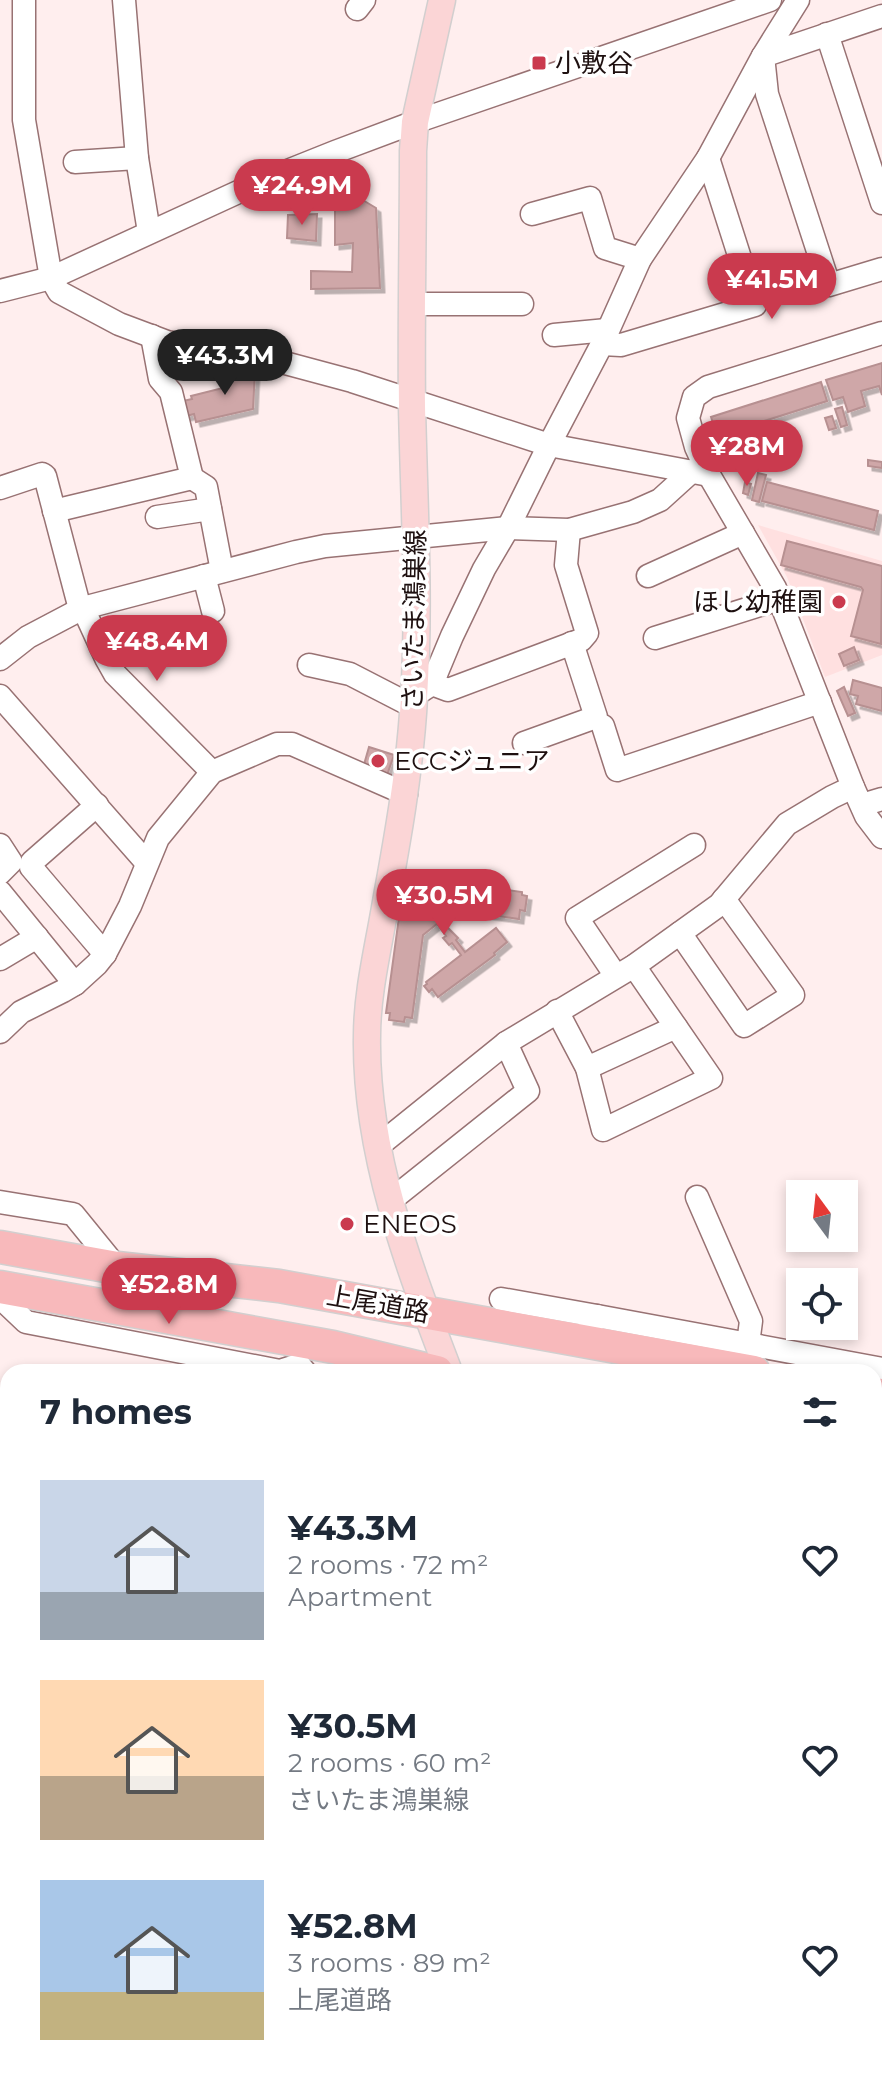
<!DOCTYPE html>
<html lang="en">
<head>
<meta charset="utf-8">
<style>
  :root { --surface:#fff; --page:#f2f2f3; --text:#1f2937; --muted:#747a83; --accent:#ca3a4e }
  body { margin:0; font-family:Montserrat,"Noto Sans JP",sans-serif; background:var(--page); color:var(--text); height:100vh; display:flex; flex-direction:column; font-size:30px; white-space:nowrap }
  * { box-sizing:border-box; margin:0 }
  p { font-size:26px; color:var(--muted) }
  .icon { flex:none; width:44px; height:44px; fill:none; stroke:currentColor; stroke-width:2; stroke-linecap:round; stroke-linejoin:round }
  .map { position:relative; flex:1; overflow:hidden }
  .drawer { position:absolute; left:0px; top:1364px; width:882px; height:714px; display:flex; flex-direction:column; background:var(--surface); border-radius:24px 24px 0 0; box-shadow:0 4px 12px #0003 }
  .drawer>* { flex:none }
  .needle { width:52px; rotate:345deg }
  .tools { position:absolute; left:786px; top:1180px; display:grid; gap:16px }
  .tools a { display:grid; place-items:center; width:72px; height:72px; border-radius:0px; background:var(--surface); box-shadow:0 4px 12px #0003; font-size:40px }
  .price { position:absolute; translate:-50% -68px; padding:0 18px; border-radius:28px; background:var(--accent); color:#fff; font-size:26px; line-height:52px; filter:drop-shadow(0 2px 4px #0008) }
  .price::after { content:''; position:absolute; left:50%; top:48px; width:24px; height:18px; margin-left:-12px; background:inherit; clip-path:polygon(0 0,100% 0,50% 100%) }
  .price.current { background:#222; color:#fff }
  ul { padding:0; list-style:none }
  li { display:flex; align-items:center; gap:24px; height:200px; padding:0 40px }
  li span { display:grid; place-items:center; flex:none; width:224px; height:160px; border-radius:0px; color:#555 }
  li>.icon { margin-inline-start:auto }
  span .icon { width:96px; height:96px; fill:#fffc; stroke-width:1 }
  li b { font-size:34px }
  h2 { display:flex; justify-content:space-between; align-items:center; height:96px; padding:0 40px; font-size:34px }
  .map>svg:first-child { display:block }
  .built { fill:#ffe0e0 }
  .building { fill:#cfa7a8; stroke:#b79091; stroke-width:2; filter:url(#shadow) }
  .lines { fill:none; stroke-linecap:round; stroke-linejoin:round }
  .minor-casing { stroke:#987273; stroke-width:25 }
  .major-casing { stroke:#d2cfcf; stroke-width:29 }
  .highway-casing { stroke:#d2cfcf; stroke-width:35 }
  .path { stroke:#b1a2a2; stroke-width:3; stroke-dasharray:4 4; stroke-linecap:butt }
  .minor { stroke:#fff; stroke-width:22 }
  .major { stroke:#fbd5d6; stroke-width:26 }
  .highway { stroke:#f8b9bb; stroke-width:32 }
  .poi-dot { fill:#ca3a4e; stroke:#fff; stroke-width:3 }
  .labels { text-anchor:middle; stroke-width:7; stroke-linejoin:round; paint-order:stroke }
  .poi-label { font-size:26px; fill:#1e1010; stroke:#fff; text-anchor:start }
  .street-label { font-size:26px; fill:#1e1010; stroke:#fff }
</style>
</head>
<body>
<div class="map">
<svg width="882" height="2077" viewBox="0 0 882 2077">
  <defs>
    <filter id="shadow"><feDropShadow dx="4.5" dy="4.5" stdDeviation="0" flood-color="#0004"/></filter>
  </defs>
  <rect width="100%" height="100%" fill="#fee"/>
  <polygon class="built" points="758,525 882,561 882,655 825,677 787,577"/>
  <g class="building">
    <polygon points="351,193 376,208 380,288 311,289 311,271 352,272 353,243 335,245 335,195"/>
    <polygon points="317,214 316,241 287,238 288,215"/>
    <polygon points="882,363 882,395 879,386 861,391 865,406 848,412 843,397 833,400 826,380"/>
    <polygon points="228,368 255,370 253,409 196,422 194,414 186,416 183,401 192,399 191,396 227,387"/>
    <polygon points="821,382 827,401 717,436 711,417"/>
    <polygon points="842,407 847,425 841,427 835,409"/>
    <polygon points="832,416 836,428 829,430 825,418"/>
    <polygon points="709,426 717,440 712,443 703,429"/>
    <polygon points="868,460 882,462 882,468 868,466"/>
    <polygon points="758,473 766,475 759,502 752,500"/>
    <polygon points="745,482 751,484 748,495 743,493"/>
    <polygon points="767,482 878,511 874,530 762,501"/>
    <polygon points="787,541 882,566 881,644 851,636 863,590 861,587 781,565"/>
    <polygon points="854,647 859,660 844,666 839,654"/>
    <polygon points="853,680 882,688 882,711 856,704 858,696 850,694"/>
    <polygon points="844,687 855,713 848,716 837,691"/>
    <polygon points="369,747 394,755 387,775 363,768"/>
    <polygon points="445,881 522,892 522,895 527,896 525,911 520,910 519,919 455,910 441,921 458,938 456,940 465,952 496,928 507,942 494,953 495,955 438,997 432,989 429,992 424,986 427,984 426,982 461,955 452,943 449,945 443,938 446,936 437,924 423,935 412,1018 405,1017 404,1022 389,1020 390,1013 386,1013 399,917 402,915 402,901 411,888 418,884 425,882 440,885"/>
  </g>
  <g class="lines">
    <defs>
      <g id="minor">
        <polyline points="24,0 24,120 51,278 59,292 119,324 167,342 270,359 352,381 549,445 709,475"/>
        <polyline points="124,0 137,158 149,232"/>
        <polyline points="357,9 364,0"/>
        <polyline points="882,16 763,56 767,94 829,285 882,269"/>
        <polyline points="827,34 882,203"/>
        <polyline points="75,162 137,158"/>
        <polyline points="532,214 590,198 605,248 640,259"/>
        <polyline points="0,291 51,278 260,182 335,152 415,122 770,0"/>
        <polyline points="413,304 522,304"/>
        <polyline points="882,333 708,387 694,397 688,418 696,447 709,475 775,588 853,787 866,816 882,837"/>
        <polyline points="554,335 607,330"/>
        <polyline points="602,344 621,345 755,305 708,158"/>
        <polyline points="192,478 206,487 222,571"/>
        <polyline points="0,488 42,474 45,476 80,609"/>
        <polyline points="54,511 192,478 171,392 160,379 152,336"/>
        <polyline points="157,517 210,509"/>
        <polyline points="204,576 213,611"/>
        <polyline points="648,576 743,533"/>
        <polyline points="83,608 106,658 115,674 212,772"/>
        <polyline points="655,638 779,599"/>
        <polyline points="0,659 28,637 83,608 296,552 325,546 508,528 569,530 633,512 660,500 692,471"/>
        <polyline points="309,665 350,674 414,707"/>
        <polyline points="432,684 448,690 581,640 587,633 566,565 569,530"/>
        <polyline points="415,695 432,684 452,636 484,569 508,528 549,445 602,344 640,259 708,158 763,56 798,0"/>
        <polyline points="0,696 146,862"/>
        <polyline points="603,726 617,770 820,702"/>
        <polyline points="524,743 596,717 572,643"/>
        <polyline points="97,805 32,862 31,867 105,954"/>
        <polyline points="862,805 882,799"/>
        <polyline points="0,845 11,862 0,873"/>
        <polyline points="0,892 75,984"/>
        <polyline points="680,933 744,1026 793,995 724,899"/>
        <polyline points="0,959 37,937"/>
        <polyline points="616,976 577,918 694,845"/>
        <polyline points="557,1011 587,1068 603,1130 711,1078 634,966"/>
        <polyline points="0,1032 21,1012 63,991 75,984 97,964 105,954 130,906 158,838 212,772 277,744 292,744 406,794"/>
        <polyline points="587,1068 676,1027"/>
        <polyline points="377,1147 506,1043 634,966 719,905 787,824 832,797 853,787"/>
        <polyline points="697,1197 751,1321 748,1344"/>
        <polyline points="390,1201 528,1091 506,1043"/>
        <polyline points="0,1202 73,1214 117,1268"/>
        <polyline points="0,1292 7,1304 26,1322 280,1371 299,1365 305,1372"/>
        <polyline points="501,1299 597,1316"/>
        <polyline points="582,1341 597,1316 882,1369"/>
        <polyline points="874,1483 882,1484"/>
        <polyline points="874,1564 882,1573"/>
        <polyline points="0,1709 8,1707"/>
        <polyline points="874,1778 882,1779"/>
        <polyline points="0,1821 8,1841"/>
        <polyline points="38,2070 49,2077"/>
        <polyline points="179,2070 191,2077"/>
        <polyline points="261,2070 266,2077"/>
        <polyline points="322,2070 325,2077"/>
        <polyline points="290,2077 300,2070"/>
      </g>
      <g id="major">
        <path d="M442 0 415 122 413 151C413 236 411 321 412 406 414 503 420 601 414 698 410 771 397 842 384 913 377 953 367 995 367 1036 365 1152 408 1265 449 1372"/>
        <polyline points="681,2070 683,2077"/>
      </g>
      <g id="highway">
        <polyline points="0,1247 117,1268 279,1286 754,1372"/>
        <polyline points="0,1287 333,1347 437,1372"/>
        <polyline points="874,1394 882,1395"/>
        <polyline points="874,1449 882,1450"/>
      </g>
    </defs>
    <use href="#minor" class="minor-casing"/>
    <use href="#major" class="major-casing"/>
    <use href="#highway" class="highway-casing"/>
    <polyline class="path" points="774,300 809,290"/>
    <use href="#minor" class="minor"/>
    <use href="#major" class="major"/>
    <use href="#highway" class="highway"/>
  </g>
  <g class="poi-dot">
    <rect x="531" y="55" width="16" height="16" rx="4"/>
    <circle cx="839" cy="602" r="8"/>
    <circle cx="378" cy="761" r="8"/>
    <circle cx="347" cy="1224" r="8"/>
  </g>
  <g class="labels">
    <g class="poi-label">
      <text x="555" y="72">小敷谷</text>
      <text x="823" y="611" text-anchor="end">ほし幼稚園</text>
      <text x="394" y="770">ECCジュニア</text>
      <text x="363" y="1233">ENEOS</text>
    </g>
    <g class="street-label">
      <text transform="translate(414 620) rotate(-89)" y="9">さいたま鴻巣線</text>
      <text transform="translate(378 1304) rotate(10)" y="9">上尾道路</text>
    </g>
  </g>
</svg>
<div class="tools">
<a><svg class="needle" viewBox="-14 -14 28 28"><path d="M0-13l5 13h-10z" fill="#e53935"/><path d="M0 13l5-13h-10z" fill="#747a83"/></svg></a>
<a><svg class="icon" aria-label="locate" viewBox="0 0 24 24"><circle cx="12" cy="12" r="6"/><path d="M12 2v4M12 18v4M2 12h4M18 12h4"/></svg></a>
</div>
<b class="price" style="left:302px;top:227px">¥24.9M</b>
<b class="price" style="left:772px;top:321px">¥41.5M</b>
<b class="price current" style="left:225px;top:397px">¥43.3M</b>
<b class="price" style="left:747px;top:488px">¥28M</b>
<b class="price" style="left:157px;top:683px">¥48.4M</b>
<b class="price" style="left:444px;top:937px">¥30.5M</b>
<b class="price" style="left:169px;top:1326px">¥52.8M</b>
<section class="drawer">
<h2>7 homes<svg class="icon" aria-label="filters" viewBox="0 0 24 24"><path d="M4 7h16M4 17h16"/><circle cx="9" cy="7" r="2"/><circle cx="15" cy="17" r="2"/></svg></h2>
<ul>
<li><span style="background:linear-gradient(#c9d6e8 70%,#9aa5b1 0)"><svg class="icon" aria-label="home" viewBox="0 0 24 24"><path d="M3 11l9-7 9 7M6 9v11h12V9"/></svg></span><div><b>¥43.3M</b><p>2 rooms · 72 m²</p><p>Apartment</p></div><svg class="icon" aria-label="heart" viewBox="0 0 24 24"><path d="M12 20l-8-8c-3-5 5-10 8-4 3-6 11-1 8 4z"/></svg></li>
<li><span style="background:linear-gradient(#ffd9b3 60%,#b9a48a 0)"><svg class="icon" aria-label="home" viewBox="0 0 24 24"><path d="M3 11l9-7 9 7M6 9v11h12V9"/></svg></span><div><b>¥30.5M</b><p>2 rooms · 60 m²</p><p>さいたま鴻巣線</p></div><svg class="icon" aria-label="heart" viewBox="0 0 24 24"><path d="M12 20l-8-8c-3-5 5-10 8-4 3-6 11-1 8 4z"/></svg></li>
<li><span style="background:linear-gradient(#a9c7e8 70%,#c2b280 0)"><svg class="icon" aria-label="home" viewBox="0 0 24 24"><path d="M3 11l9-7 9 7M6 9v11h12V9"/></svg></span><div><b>¥52.8M</b><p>3 rooms · 89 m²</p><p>上尾道路</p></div><svg class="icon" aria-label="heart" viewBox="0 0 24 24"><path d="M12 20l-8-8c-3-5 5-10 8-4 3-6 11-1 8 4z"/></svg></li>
</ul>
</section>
</div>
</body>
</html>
